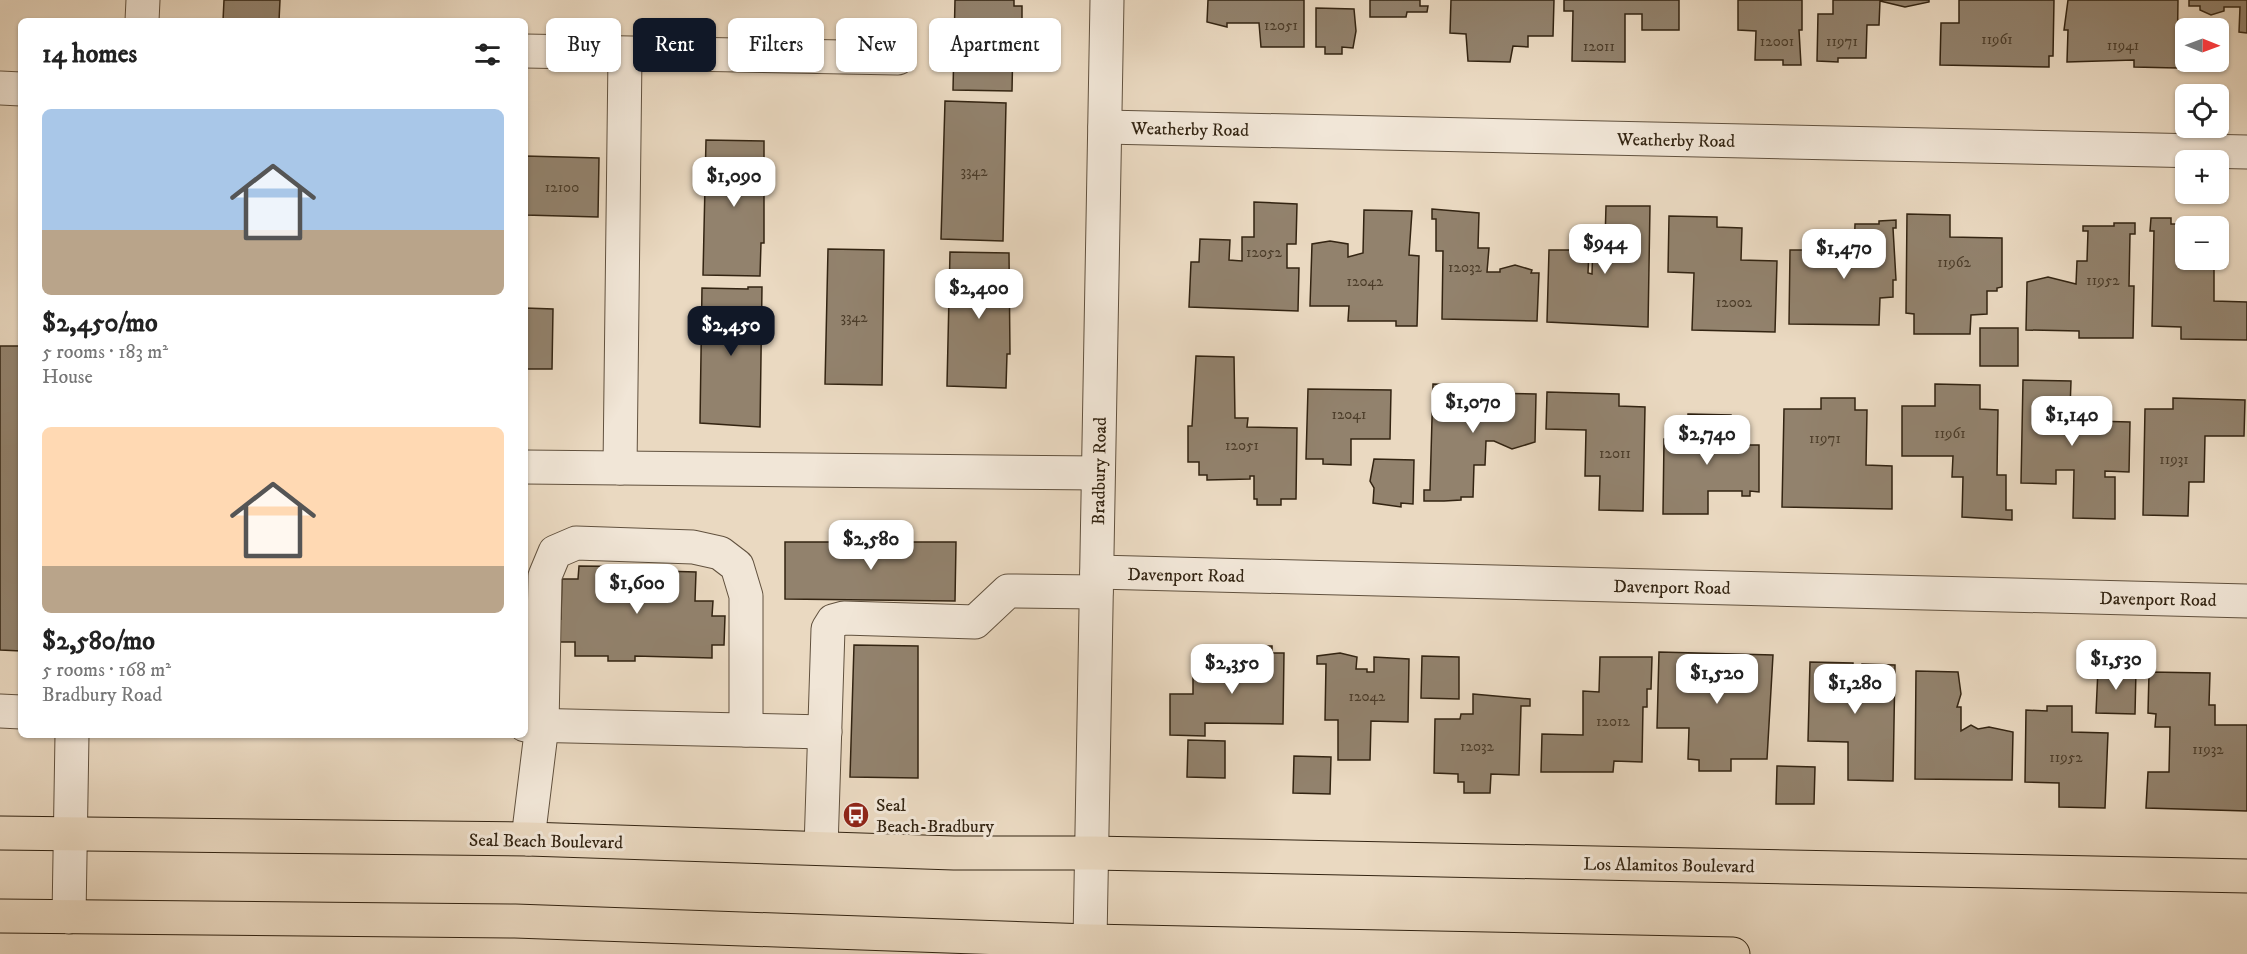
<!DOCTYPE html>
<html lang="en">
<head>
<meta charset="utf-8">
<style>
  :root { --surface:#fff; --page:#f2f2f2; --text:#222; --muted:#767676; --accent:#111827 }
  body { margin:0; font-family:"IM FELL DW Pica",serif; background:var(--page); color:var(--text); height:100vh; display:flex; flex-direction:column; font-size:22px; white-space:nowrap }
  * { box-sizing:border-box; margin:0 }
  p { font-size:20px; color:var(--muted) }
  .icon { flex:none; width:33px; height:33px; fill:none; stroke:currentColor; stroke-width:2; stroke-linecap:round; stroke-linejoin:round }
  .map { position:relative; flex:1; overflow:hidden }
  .panel { position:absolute; left:18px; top:18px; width:510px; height:720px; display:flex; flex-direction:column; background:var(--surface); border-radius:9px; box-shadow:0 2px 4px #0004 }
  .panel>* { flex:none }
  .guide { position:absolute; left:546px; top:18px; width:570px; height:54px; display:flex; gap:12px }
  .needle { width:39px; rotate:91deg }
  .tools { position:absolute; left:2175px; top:18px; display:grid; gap:12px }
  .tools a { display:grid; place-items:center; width:54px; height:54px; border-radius:9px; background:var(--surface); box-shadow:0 2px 4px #0004; font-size:30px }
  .price { position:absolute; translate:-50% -51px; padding:0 14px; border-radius:12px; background:#fff; color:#222; font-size:20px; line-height:39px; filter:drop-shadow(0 2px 3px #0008) }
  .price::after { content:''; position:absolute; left:50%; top:36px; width:18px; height:14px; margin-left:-9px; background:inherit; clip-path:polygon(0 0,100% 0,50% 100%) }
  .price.on { background:var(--accent); color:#fff }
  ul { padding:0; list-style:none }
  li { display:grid; align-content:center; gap:12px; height:318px; padding:0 24px }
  li span { display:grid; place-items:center; height:186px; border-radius:9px; color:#555 }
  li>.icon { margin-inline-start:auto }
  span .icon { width:108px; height:108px; fill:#fffc; stroke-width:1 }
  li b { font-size:26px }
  h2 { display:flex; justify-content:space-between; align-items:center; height:72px; padding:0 24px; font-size:26px }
  .pill { padding:0 21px; border-radius:9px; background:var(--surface); box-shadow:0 2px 4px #0004; font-size:21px; line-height:54px }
  .pill.on { background:var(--accent); color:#fff }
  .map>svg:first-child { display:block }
  .building { fill:#92826d; stroke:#332412; stroke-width:1.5 }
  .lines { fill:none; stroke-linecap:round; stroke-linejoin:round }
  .minor-casing { stroke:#61513e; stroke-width:35 }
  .major-casing { stroke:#332412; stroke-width:35 }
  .minor { stroke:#f1e6d7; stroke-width:33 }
  .major { stroke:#ead9c1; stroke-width:33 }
  .labels { text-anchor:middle; stroke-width:6; stroke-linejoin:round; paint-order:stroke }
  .number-label { font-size:15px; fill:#4b3c29 }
  .street-label { font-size:18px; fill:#332412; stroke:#f1e6d7 }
  .poi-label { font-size:18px; fill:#332412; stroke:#f1e6d7; text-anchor:start }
</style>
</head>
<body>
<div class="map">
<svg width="2247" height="954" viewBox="0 0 2247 954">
  <rect width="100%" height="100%" fill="#ead9c1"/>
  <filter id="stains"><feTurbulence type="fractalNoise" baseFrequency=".00333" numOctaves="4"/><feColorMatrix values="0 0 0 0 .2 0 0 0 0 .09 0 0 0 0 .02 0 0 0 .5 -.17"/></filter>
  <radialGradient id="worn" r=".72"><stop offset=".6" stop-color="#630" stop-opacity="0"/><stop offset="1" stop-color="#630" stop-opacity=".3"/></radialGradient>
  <g class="building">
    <polygon points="224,0 280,0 279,21 223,21"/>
    <polygon points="955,0 1014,0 1014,6 1022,6 1022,40 1013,40 1012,91 953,90"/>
    <polygon points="1208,0 1304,0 1304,47 1261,47 1259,23 1227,23 1227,27 1207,22"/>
    <polygon points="1370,0 1420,0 1420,6 1428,6 1427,12 1407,12 1406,17 1370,17"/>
    <polygon points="1451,0 1554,0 1553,36 1528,36 1528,47 1513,46 1510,62 1468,61 1466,34 1450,33"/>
    <polygon points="1564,0 1679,0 1679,30 1642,30 1642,14 1625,14 1625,62 1572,61 1573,11 1564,11"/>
    <polygon points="1738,0 1802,0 1802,30 1799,30 1801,65 1783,65 1783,60 1755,60 1756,31 1738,30"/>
    <polygon points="1833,0 1929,0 1929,2 1905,7 1880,1 1879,25 1867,25 1866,58 1838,58 1838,62 1817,61 1818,14 1833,14"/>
    <polygon points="1959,0 2054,0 2053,56 2049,56 2049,67 1940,65 1941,23 1959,23"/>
    <polygon points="2068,0 2178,0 2177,68 2134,67 2134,60 2067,62 2068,30 2064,30"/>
    <polygon points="2189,0 2247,0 2247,33 2239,32 2240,7 2224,7 2224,11 2211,15 2200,10 2200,6 2189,6"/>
    <polygon points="1316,8 1354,9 1356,31 1353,48 1342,47 1342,54 1325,54 1325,47 1316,47"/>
    <polygon points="945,101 1006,103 1003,241 941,239"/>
    <polygon points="706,140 764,141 764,243 761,243 760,276 703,275"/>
    <polygon points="525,156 599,158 598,217 525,215"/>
    <polygon points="1254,202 1297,204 1296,244 1287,244 1287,268 1299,268 1298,311 1189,307 1191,262 1199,262 1200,239 1230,240 1229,260 1242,261 1242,237 1254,237"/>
    <polygon points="1606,206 1650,206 1648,327 1547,322 1549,250 1589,250 1588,273 1592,274 1593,241 1605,241"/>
    <polygon points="1432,209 1479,213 1478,248 1489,248 1487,272 1500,272 1500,269 1515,265 1532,270 1531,273 1539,273 1537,321 1442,319 1443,251 1436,251 1436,219 1432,219"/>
    <polygon points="1364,210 1412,211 1409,255 1419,256 1417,326 1396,326 1396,321 1348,321 1349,306 1310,306 1312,244 1330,241 1348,244 1348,257 1363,253"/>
    <polygon points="1907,214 1950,215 1950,237 2002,238 2002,287 1997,288 1997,291 1987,291 1987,314 1971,315 1970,334 1914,334 1914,314 1906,313"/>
    <polygon points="1669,216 1717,217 1717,227 1742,228 1741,260 1777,261 1775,332 1692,330 1694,273 1668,272"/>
    <polygon points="2151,218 2171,218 2171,224 2200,224 2200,226 2186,226 2186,260 2214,260 2214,301 2247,302 2247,340 2181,339 2181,327 2152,326 2154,231 2150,231"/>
    <polygon points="1896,220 1896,228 1893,228 1896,280 1893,280 1893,297 1880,298 1879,325 1789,324 1790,250 1822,250 1822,254 1854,255 1855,224 1879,224 1879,221"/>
    <polygon points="2114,223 2135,223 2135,234 2130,234 2129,286 2134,286 2133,338 2079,338 2079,331 2026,330 2027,282 2048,277 2076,284 2077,261 2087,261 2088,231 2083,231 2083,226 2114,226"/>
    <polygon points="828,249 884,250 882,385 825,384"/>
    <polygon points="950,252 1009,253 1010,354 1007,354 1006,388 947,386"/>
    <polygon points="748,287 762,287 760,427 700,423 702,288 748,289"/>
    <polygon points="525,308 553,309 552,369 525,369"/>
    <rect x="1980" y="328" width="38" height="38"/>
    <polygon points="0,346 21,346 21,651 0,650"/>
    <polygon points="1196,356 1234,357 1235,418 1248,418 1247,427 1297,428 1296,499 1281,499 1281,505 1257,505 1257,499 1254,499 1254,476 1250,476 1250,479 1207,480 1207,475 1199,475 1199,462 1188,462 1188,426 1192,426"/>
    <polygon points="2023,380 2071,381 2070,409 2092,409 2092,421 2130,422 2129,472 2105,471 2105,477 2115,477 2115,519 2073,518 2074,470 2056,470 2056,484 2021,483"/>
    <polygon points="1433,384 1479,386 1479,393 1536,394 1535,442 1512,449 1494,441 1486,441 1485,465 1474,465 1473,497 1461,497 1461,500 1444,501 1424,501 1424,490 1430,490"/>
    <polygon points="1935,384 1980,385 1980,409 1998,410 1997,475 2006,475 2006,510 2012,510 2012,520 1962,517 1963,477 1952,477 1953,456 1902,456 1902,406 1935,406"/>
    <polygon points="1308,389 1391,390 1390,439 1351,439 1351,465 1323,464 1323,459 1306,459"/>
    <polygon points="1547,392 1619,394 1619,406 1645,407 1643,511 1599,510 1600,476 1585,476 1586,430 1546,429"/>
    <polygon points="1821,398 1855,398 1855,410 1867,410 1866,465 1892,466 1892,509 1782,507 1784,409 1821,409"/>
    <polygon points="2173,398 2245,400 2244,436 2205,436 2204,482 2189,482 2188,516 2143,515 2145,409 2173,409"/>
    <polygon points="1688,414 1731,415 1730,445 1759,445 1759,492 1750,491 1750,496 1742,496 1742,491 1708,491 1708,514 1663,514 1664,439 1687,440"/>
    <polygon points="1374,459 1414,460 1413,504 1401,503 1401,507 1373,503 1374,488 1370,481"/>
    <polygon points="785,542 956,542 955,601 785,599"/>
    <polygon points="579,566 661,567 661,571 696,572 695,601 713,601 712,616 725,616 724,645 712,645 712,658 635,656 635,661 608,661 608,656 575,656 575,642 558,642 558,618 561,619 562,579 578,579"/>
    <polygon points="854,645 918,646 918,778 850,777"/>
    <polygon points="1245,646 1272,646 1272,653 1284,653 1283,724 1205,723 1205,736 1170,735 1170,694 1193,694 1193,671 1211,667 1238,671 1238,675 1244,675"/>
    <polygon points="1659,652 1773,655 1767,759 1731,759 1731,771 1699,771 1699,760 1688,759 1689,728 1657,728"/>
    <polygon points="1340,653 1357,657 1356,669 1367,669 1367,672 1374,672 1374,657 1409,659 1408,722 1371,721 1370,760 1338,760 1338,720 1325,720 1326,664 1317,664 1317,656"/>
    <polygon points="1422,656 1459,657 1459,699 1421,698"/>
    <polygon points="1600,657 1652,657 1651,689 1647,689 1647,707 1643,707 1642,762 1614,761 1613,772 1541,772 1542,734 1583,735 1583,691 1599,692"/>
    <polygon points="1810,662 1853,663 1853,667 1862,667 1862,664 1895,665 1893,781 1848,780 1848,742 1808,741"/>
    <polygon points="2118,664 2128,670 2136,670 2135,714 2096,713 2098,669 2107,670"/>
    <polygon points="1916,671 1958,672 1961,694 1957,707 1961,707 1961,731 1971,725 1978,729 1989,727 2013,732 2012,780 1915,779"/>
    <polygon points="2149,672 2210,673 2209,705 2215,705 2215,725 2247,725 2247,811 2146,808 2148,772 2169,772 2170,727 2155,727 2156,714 2148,713"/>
    <polygon points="1473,694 1530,699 1530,706 1521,706 1519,775 1491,774 1490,793 1464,793 1464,782 1458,782 1458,774 1434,773 1435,719 1460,719 1461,714 1473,714"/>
    <polygon points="2047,706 2072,706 2072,732 2108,733 2105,808 2059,807 2059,783 2025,782 2026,710 2047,711"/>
    <polygon points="1188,740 1225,741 1225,778 1187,777"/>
    <polygon points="1294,756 1331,757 1330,794 1293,793"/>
    <polygon points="1777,766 1815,767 1814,804 1776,804"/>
  </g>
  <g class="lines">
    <defs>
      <g id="minor">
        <polyline points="142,21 143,0"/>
        <polyline points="525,51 898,58"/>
        <polyline points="0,88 21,89"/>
        <polyline points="1105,127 2247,152"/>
        <polyline points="525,467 1098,473"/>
        <polyline points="620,468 625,55"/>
        <polyline points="1097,572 2247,601"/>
        <polyline points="0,711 21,712"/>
        <polyline points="525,725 825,732"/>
        <polyline points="528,839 542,725 545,576 555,552 576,543 693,547 720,553 737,566 746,596 746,730"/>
        <polyline points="821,848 828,629 833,621 844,618 975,622 1008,591 1096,592"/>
        <polyline points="69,917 72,735"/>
        <polyline points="1087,954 1090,941 1107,0"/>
      </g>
      <g id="major">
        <polyline points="0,833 528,839 954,853 1092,853 2247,876"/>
        <polyline points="0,916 515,921 1090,941 1733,954"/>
      </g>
    </defs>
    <use href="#minor" class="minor-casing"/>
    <use href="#major" class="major-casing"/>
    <use href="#minor" class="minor"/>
    <use href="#major" class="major"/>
  </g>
  <defs>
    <symbol id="bus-disc" viewBox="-11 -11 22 22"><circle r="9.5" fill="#8f2418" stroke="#f1e6d7"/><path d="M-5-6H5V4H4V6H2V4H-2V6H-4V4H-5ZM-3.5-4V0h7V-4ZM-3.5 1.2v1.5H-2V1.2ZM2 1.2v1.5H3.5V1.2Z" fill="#fff"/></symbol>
  </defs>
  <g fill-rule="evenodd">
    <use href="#bus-disc" x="841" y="800" width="30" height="30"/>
  </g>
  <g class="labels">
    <g class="number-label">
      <text x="1281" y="30">12051</text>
      <text x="1997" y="44">11961</text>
      <text x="1777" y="46">12001</text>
      <text x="1842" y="46">11971</text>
      <text x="2123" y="50">11941</text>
      <text x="1599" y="51">12011</text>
      <text x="974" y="176">3342</text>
      <text x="562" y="192">12100</text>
      <text x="1264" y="257">12052</text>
      <text x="1954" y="267">11962</text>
      <text x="1465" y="272">12032</text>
      <text x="2103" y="285">11952</text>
      <text x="1365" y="286">12042</text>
      <text x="1734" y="307">12002</text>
      <text x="854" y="322">3342</text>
      <text x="1349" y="419">12041</text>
      <text x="1950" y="438">11961</text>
      <text x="1825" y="443">11971</text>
      <text x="1242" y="450">12051</text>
      <text x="1615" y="458">12011</text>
      <text x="2174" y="464">11931</text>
      <text x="1367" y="701">12042</text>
      <text x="1613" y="726">12012</text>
      <text x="1477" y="751">12032</text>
      <text x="2208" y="754">11932</text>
      <text x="2066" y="762">11952</text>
    </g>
    <g class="street-label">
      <text transform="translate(1190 129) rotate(1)" y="6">Weatherby Road</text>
      <text transform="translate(1676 140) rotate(1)" y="6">Weatherby Road</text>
      <text transform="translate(1099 471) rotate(-89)" y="6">Bradbury Road</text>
      <text transform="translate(1186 575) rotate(1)" y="6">Davenport Road</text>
      <text transform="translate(1672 587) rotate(1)" y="6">Davenport Road</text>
      <text transform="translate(2158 599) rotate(1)" y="6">Davenport Road</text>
      <text transform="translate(546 841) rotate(1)" y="6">Seal Beach Boulevard</text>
      <text transform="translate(1669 865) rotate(1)" y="6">Los Alamitos Boulevard</text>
    </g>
    <g class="poi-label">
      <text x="876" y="811">Seal<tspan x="876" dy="21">Beach-Bradbury</tspan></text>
    </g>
  </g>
  <rect width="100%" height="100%" filter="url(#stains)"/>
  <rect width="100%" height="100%" fill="url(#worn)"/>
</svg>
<div class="tools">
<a><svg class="needle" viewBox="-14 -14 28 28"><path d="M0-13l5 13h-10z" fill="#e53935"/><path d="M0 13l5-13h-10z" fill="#767676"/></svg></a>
<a><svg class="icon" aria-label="locate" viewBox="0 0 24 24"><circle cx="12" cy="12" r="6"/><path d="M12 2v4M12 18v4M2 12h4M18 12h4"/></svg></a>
<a>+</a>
<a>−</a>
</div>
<b class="price" style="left:734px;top:208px">$1,090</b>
<b class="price" style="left:1605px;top:275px">$944</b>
<b class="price" style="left:1844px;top:280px">$1,470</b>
<b class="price" style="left:979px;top:320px">$2,400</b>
<b class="price on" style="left:731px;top:357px">$2,450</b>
<b class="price" style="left:1473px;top:434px">$1,070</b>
<b class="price" style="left:2072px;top:447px">$1,140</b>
<b class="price" style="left:1707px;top:466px">$2,740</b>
<b class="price" style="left:871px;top:571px">$2,580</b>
<b class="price" style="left:637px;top:615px">$1,600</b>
<b class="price" style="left:2116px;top:691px">$1,530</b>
<b class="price" style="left:1232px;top:695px">$2,350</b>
<b class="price" style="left:1717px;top:705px">$1,520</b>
<b class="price" style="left:1855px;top:715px">$1,280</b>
<div class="guide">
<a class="pill">Buy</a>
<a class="pill on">Rent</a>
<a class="pill">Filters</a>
<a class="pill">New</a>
<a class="pill">Apartment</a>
</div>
<section class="panel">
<h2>14 homes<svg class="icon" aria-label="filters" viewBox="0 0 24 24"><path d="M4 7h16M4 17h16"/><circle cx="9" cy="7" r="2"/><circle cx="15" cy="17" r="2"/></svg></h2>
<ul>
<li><span style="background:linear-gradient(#a9c7e8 65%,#b9a48a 0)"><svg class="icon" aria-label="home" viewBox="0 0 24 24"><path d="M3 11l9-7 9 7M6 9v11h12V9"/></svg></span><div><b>$2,450/mo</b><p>5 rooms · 183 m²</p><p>House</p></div></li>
<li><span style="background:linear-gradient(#ffd9b3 75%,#b9a48a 0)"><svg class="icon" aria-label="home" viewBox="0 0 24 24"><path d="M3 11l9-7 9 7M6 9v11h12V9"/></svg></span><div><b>$2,580/mo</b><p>5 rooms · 168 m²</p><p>Bradbury Road</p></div></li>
</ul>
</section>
</div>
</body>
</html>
